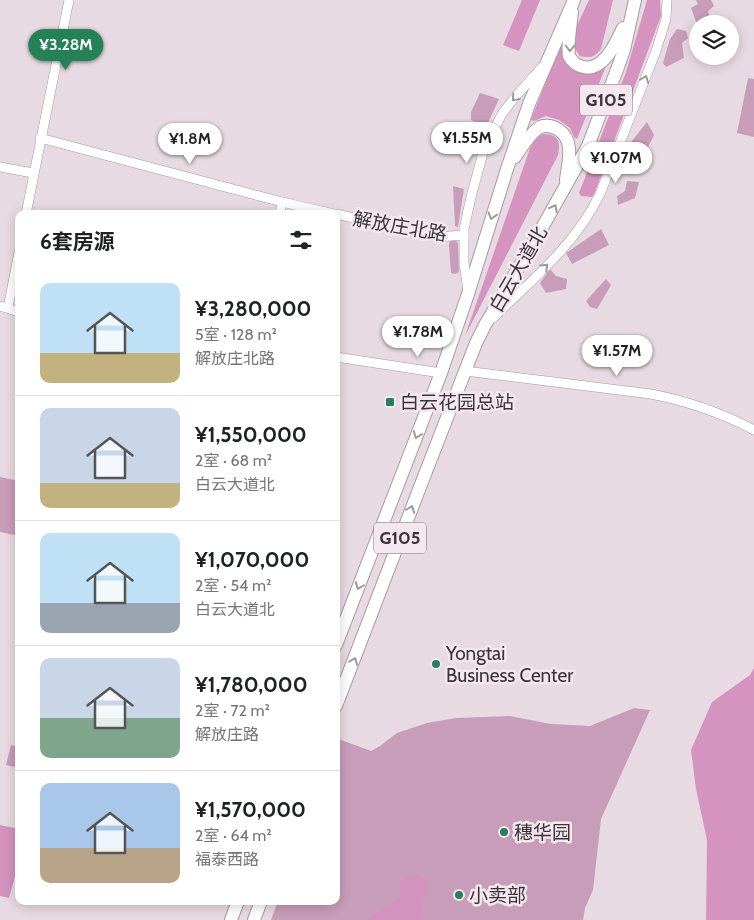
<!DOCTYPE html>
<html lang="zh">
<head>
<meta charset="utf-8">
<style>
  :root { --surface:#fff; --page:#f2f2f2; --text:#202124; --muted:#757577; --line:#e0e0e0; --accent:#258258 }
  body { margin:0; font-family:Cabin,"Noto Sans SC",sans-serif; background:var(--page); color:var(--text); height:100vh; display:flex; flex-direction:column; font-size:19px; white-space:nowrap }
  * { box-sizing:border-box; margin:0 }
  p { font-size:16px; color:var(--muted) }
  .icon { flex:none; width:28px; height:28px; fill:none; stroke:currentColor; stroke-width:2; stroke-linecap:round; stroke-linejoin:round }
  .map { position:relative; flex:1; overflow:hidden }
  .drawer { position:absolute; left:15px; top:210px; width:325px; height:695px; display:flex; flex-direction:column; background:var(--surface); border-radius:10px; box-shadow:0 2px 12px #0003 }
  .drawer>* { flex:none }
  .controls { position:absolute; left:689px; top:15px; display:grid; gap:10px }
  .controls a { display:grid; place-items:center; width:50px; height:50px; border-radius:50%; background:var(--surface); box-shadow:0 2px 12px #0003; font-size:25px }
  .price { position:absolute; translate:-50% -42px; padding:0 11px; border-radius:18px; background:#fff; color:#222; font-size:16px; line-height:32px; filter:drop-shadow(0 1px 2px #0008) }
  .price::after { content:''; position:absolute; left:50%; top:30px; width:15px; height:11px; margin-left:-8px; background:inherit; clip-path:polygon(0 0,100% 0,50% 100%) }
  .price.selected { background:var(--accent); color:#fff }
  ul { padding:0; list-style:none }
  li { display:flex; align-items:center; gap:15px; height:125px; padding:0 25px }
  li+li { border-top:1px solid var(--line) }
  li span { display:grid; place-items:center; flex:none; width:140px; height:100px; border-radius:10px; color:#555 }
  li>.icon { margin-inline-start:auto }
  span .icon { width:60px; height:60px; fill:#fffc; stroke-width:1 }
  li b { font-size:21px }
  h2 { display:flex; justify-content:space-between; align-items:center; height:60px; padding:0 25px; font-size:21px }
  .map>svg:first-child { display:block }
  .green { fill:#c89db9 }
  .forest { fill:#d593bf }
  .water { fill:#d492be }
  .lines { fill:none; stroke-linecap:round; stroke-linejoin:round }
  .minor-casing { stroke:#a699a1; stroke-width:10 }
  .highway-casing { stroke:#a699a1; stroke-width:14 }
  .minor { stroke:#fff; stroke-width:9 }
  .highway { stroke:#fff; stroke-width:12 }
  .oneway { stroke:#9c9a9c }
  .poi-dot { fill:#258258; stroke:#f5e7f0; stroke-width:2 }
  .labels { text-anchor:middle; stroke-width:5; stroke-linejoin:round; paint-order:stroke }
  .shield { fill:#f5e7f0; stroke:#726a6f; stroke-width:1 }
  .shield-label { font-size:18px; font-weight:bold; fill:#3a3438 }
  .street-label { font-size:19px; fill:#3a3438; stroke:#f5e7f0 }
  .poi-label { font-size:19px; fill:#3a3438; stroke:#f5e7f0; text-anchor:start }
</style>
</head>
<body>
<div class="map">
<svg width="754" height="920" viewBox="0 0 754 920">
  <rect width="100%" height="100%" fill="#e8dae2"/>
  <g class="green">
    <polygon points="696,0 711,0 714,6 708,11 710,18 697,24 691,8 698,4"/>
    <polygon points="677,29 686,31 688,38 682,43 684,58 666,67 663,63 670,39"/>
    <polygon points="748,78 754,79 754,137 737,133"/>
    <polygon points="480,93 499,99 486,127 471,120 471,112"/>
    <polygon points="647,122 654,135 637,169 629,174 621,169 632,141"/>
    <polygon points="627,181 639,182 635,198 618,205 617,196 625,191"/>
    <polygon points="453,186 464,189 458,227 455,226"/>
    <polygon points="601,229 609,245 572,264 566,253"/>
    <polygon points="450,240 455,240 458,243 459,272 455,274 451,273 449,245"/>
    <polygon points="550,269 556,276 567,279 566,289 546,293 540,283"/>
    <polygon points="606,279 611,285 597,309 590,307 586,301"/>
    <polygon points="0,477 19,481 19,536 0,532"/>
    <polygon points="634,708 650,710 601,819 593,890 585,908 583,920 271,920 278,901 336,901 336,738 371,751 380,746 389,739 397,733 427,723 456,718 510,716 551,724 590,726"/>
    <polygon points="11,745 19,747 19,768 6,765"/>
  </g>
  <g class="forest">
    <polygon points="522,0 540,0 519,51 503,45"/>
    <path d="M589 0H613L601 49C594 58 590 58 580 56 577 52 573 46 573 41 573 32 585 9 589 0Z"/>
    <polygon points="647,0 660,0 661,16 595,192 592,197 581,196 579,193 626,72"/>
    <path d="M560 46 563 48C562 57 564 62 572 68L606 66 577 139 574 137 570 128 559 120 546 116 534 121 531 120Z"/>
    <path d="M543 134C558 134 561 141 558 155L465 336 530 148 535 139Z"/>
    <polygon points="754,668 754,920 706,920 707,840 696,789 691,750 712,702 750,675"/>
  </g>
  <g class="water">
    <polygon points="0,825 19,829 19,862 9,898 0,896"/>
    <path d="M417 875 426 880C429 896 416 903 424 920H366L400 897V881L407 876Z"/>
  </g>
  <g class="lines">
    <defs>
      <g id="minor">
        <polyline points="40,138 282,202 334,214"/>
        <polyline points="0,167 33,173"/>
        <polyline points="26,214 69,0"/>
        <polyline points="280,214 282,202"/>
        <polyline points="336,214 438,237 464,235"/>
        <polyline points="468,290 464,263 464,229 471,197 484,149 502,114 515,97 542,67"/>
        <polyline points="0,306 19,312"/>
        <polyline points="8,308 19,252"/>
        <path d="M493 318C532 280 576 244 600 194L656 51 666 19 667 0"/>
        <polyline points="336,357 441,373"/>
        <path d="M465 371 651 394C687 401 722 413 754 430"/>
      </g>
      <g id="highway">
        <path d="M572 12C571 23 567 46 569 56 571 60 576 65 580 66 602 75 616 43 623 28"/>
        <path d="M515 157C521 148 531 132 540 127 546 125 553 126 559 130 575 141 568 163 566 180"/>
        <polyline points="336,645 441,373 468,294 507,169 529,104 574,0"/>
        <polyline points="336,706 420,487 476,343 485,325 543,226 588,146 618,67 624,50 635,0"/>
        <polyline points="231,920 238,901"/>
        <polyline points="254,920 261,901"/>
      </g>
    </defs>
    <use href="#minor" class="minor-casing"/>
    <use href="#highway" class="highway-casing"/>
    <use href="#minor" class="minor"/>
    <use href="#highway" class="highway"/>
  </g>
  <defs><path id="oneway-chevron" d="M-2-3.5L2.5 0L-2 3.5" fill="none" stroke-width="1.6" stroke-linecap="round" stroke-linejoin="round" transform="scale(1.25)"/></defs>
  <g class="oneway">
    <use href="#oneway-chevron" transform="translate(570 48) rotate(90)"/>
    <use href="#oneway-chevron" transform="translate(645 79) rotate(-69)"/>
    <use href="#oneway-chevron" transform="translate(515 98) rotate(130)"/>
    <use href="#oneway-chevron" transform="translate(554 208) rotate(-61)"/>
    <use href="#oneway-chevron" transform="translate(492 216) rotate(107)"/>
    <use href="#oneway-chevron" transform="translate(545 267) rotate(-44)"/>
    <use href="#oneway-chevron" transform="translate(417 435) rotate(111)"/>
    <use href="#oneway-chevron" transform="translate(411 509) rotate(-69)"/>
    <use href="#oneway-chevron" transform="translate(359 586) rotate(111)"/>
    <use href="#oneway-chevron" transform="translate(354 661) rotate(-69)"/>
  </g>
  <g class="poi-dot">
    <rect x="385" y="397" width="10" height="10" rx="2.5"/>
    <circle cx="436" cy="664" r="5"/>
    <circle cx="504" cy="832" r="5"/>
    <circle cx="459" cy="895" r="5"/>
  </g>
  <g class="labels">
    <g class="shield">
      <rect x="580" y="84.5" width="52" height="31" rx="4"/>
      <rect x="374" y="522.5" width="52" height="31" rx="4"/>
    </g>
    <g class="shield-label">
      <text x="606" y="106">G105</text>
      <text x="400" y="544">G105</text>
    </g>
    <g class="street-label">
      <text transform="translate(400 226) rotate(10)" y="7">解放庄北路</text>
      <text transform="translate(518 269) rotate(-60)" y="7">白云大道北</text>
    </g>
    <g class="poi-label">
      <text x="400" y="409">白云花园总站</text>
      <text x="446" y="660">Yongtai<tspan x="446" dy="22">Business Center</tspan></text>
      <text x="514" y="839">穗华园</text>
      <text x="469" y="902">小卖部</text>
    </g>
  </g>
</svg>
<div class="controls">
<a><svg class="icon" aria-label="layers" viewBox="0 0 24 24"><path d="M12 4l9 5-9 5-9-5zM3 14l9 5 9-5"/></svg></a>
</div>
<b class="price selected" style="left:66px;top:71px">¥3.28M</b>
<b class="price" style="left:467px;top:164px">¥1.55M</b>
<b class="price" style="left:190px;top:165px">¥1.8M</b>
<b class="price" style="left:616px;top:184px">¥1.07M</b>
<b class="price" style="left:418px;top:358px">¥1.78M</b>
<b class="price" style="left:617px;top:377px">¥1.57M</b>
<section class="drawer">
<h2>6套房源<svg class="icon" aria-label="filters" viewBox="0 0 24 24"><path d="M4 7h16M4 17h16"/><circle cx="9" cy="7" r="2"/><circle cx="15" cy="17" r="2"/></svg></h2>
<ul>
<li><span style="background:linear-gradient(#bfe0f5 70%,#c2b280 0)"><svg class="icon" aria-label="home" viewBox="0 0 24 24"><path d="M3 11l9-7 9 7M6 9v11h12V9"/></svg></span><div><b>¥3,280,000</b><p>5室 · 128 m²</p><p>解放庄北路</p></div></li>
<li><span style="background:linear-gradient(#c9d6e8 75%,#c2b280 0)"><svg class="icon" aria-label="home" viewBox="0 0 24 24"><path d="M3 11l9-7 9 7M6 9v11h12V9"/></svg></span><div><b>¥1,550,000</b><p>2室 · 68 m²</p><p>白云大道北</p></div></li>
<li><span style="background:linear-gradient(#bfe0f5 70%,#9aa5b1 0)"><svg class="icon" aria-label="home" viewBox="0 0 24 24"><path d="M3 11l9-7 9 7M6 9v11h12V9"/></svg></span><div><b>¥1,070,000</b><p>2室 · 54 m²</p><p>白云大道北</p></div></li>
<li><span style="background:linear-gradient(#c9d6e8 60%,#7fa58c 0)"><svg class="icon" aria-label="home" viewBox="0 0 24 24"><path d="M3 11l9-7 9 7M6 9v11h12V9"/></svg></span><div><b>¥1,780,000</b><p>2室 · 72 m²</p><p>解放庄路</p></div></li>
<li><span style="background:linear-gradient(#a9c7e8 65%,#b9a48a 0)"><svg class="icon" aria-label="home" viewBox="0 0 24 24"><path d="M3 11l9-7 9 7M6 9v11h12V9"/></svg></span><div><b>¥1,570,000</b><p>2室 · 64 m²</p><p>福泰西路</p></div></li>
</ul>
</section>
</div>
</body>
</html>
